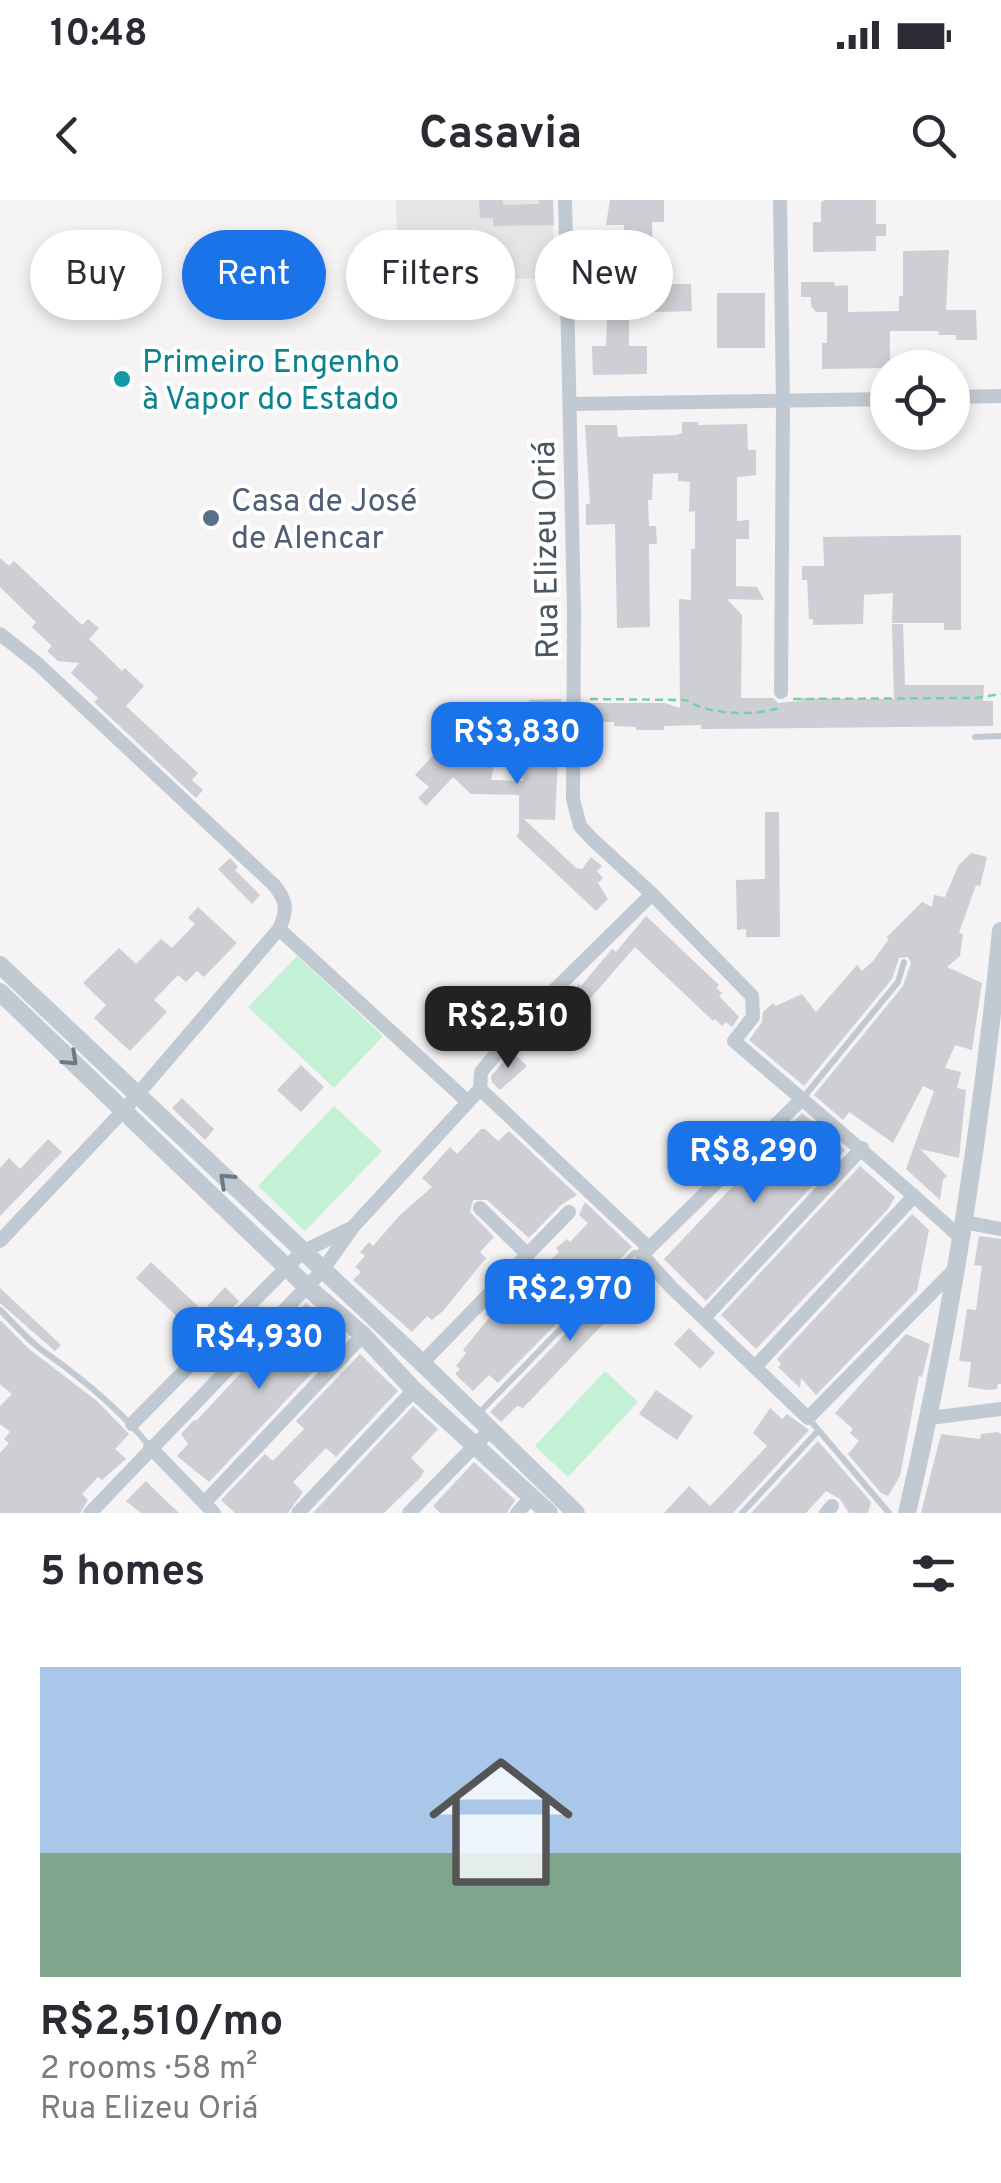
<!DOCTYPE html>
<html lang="en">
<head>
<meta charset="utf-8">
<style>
  :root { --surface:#fff; --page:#f7f7f7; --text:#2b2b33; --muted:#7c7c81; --accent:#1a73e8 }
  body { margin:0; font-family:Overpass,sans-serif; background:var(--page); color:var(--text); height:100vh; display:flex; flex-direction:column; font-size:38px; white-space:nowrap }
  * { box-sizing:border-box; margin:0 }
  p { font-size:32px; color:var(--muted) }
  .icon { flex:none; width:55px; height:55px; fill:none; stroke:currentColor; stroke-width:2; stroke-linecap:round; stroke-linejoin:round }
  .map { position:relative; height:1313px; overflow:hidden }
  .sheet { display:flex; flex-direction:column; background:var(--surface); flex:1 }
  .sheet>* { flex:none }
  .hud { position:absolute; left:30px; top:30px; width:942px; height:90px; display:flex; gap:20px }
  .tools { position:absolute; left:870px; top:150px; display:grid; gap:20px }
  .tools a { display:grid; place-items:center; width:100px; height:100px; border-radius:50%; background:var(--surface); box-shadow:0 5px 15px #0003; font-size:50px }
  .price { position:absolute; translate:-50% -85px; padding:0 22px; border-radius:20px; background:var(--accent); color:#fff; font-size:32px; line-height:65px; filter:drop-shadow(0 2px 5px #0008) }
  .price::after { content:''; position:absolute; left:50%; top:60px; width:30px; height:22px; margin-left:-15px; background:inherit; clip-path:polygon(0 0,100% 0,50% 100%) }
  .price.on { background:#222; color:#fff }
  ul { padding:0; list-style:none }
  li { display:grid; align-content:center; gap:20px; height:530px; padding:0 40px }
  li span { display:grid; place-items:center; height:310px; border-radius:0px; color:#555 }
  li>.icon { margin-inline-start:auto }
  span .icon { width:180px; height:180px; fill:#fffc; stroke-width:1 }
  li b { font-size:42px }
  h2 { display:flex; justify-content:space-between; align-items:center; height:120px; padding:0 40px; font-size:42px }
  .tag { padding:0 35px; border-radius:45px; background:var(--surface); box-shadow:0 5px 15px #0003; font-size:35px; line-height:90px }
  .tag.on { background:var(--accent); color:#fff }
  .status { display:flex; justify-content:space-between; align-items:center; height:70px; padding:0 50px; background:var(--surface); direction:ltr }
  .status svg { height:28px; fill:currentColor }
  header { display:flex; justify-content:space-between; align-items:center; height:130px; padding:0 40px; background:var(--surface); font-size:45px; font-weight:700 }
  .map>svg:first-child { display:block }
  .education { fill:#e6e4e5 }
  .green { fill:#c3f1d5 }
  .building { fill:#cdcfd5 }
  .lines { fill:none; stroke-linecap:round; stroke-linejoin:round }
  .path { stroke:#7ad0a6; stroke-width:2.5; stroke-dasharray:8 5; stroke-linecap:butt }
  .service { stroke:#c1cad2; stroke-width:6 }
  .minor { stroke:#c1cad2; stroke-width:14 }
  .tertiary { stroke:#c1cad2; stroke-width:18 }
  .oneway { stroke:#6e7983 }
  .culture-dot { fill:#0f9aa8; stroke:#fff; stroke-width:4 }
  .service-dot { fill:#5c6f8a; stroke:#fff; stroke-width:4 }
  .labels { text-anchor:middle; stroke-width:8; stroke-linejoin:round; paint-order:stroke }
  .culture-label { font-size:32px; fill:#0d838f; stroke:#fff; text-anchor:start }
  .service-label { font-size:32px; fill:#4e5e75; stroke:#fff; text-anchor:start }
  .street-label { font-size:32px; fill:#4a5661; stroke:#fff }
</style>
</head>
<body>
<div class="status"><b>10:48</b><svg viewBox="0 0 49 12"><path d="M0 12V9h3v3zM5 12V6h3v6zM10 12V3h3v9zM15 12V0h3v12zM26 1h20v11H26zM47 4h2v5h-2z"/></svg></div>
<header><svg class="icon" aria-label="back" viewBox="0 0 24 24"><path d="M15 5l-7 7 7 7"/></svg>Casavia<svg class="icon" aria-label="search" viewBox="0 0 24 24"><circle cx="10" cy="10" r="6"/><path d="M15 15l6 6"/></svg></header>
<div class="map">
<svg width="1001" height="1313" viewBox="0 0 1001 1313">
  <rect width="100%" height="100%" fill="#f5f3f3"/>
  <polygon class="education" points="396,0 553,0 554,78 398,81"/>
  <g class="green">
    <polygon points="297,756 383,836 334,888 248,807"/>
    <polygon points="334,906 382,951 305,1031 258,986"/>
    <polygon points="605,1171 638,1202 568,1277 535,1246"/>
  </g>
  <g class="building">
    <polygon points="479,0 503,0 503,5 539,4 539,0 553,0 554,25 493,26 493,18 480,18"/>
    <polygon points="610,0 664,0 664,22 652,22 653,67 666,67 666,84 691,84 692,111 629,113 629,146 647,146 647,174 593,175 592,146 606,146 609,68 604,68 604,50 624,49 624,25 606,25"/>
    <polygon points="825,0 876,0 876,24 886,24 886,36 876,36 876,51 813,52 813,22 821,22 821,2"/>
    <polygon points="949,50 946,110 976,110 977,140 956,140 956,135 939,135 938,131 890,131 890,168 822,169 822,143 827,143 827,112 816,112 811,106 811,97 801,97 801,82 834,82 835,86 848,85 848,112 899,111 899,96 903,96 903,51"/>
    <rect x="717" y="93" width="48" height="55"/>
    <polygon points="682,222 698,222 698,225 747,224 748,250 756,250 756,275 737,277 737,321 749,320 749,339 736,339 736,386 757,387 764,400 727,399 742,415 741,498 773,498 778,503 801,501 801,498 894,499 892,424 903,424 905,485 984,485 983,501 993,501 993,526 709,529 701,529 701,525 664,526 664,530 636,530 636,527 614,526 614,522 589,522 588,503 665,503 680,508 679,399 691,400 691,349 695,349 695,311 689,312 690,282 678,281 678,273 653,274 652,300 648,300 649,326 656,326 657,344 649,344 650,427 617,428 615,324 586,325 586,304 590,304 585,225 617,225 618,237 677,235 682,233"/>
    <polygon points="961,335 961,430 944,430 944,423 892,423 893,393 864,395 863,424 813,425 813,419 809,419 807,380 802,380 802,366 824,366 823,337"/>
    <polygon points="0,358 9,366 14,361 82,425 88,419 99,428 89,439 122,471 125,468 144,486 126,506 198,573 192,580 203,590 196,598 94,502 98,498 71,473 79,463 58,461 47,451 52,446 32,427 36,422 0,387"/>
    <polygon points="561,499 555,620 524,619 576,668 582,669 591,657 602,666 597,671 603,678 598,683 608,699 596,711 516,636 519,633 519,595 471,594 453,577 426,606 418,598 429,587 415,575 474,511 485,511 485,507 499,507 499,511 503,511 503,529 476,529 475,535 456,555 494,564 491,580 523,581 525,564 534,564 529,500"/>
    <polygon points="765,612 779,612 780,737 746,737 746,729 737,730 736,680 765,679"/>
    <polygon points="971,653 987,657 980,686 976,685 959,733 963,734 960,756 947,767 982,783 972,850 955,845 945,868 961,872 957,888 966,890 959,958 920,949 947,976 943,980 940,1000 906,969 934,891 923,886 893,943 849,912 843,920 814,895 903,786 911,763 908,757 899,758 892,779 804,886 749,840 762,822 763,812 773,803 776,806 802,794 816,812 857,765 862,771 873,761 889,739 886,738 922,702 932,707 934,695 945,697 958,666"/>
    <polygon points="230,658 238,667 235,670 260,695 252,704 218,669"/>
    <polygon points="198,707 237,743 204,777 197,771 186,782 178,775 154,800 167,812 130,851 94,818 106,805 83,783 119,748 136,764 161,739 172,748 195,724 188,718"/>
    <polygon points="646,716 719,785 716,788 722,793 719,796 739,817 732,827 726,822 722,826 715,819 713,821 635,747 581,809 567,797 579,784 581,786 612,749 616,752"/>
    <polygon points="512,852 527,866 500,890 492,882 491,876"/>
    <polygon points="301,865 324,887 301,912 277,890"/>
    <polygon points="182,898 214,929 205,940 172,908"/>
    <polygon points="802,913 845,950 706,1101 664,1059"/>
    <polygon points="481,929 485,929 498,941 509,931 577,995 561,1005 529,1038 487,1000 473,1000 470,1012 494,1037 480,1052 486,1058 443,1111 432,1120 427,1116 412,1132 353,1080 361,1072 355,1067 365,1056 360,1052 369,1042 373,1046 400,1015 432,987 422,978 450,947 457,954"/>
    <polygon points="48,939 62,952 0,1016 0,968 9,958 20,969"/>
    <polygon points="860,966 895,997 888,1009 756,1149 721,1115"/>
    <polygon points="585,1002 632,1047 498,1183 489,1175 473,1191 455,1174 460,1169 456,1166 466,1153 463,1150 489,1118 485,1114 495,1104 501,1110 512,1100 521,1091 522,1078 535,1067 539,1071 559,1052 556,1048 567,1039 570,1042 588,1023 579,1015"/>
    <polygon points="912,1014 929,1030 917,1091 816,1195 801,1178 800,1188 778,1167 781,1164 777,1159"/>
    <polygon points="979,1036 1001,1039 1001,1184 998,1184 997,1189 988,1190 968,1187 971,1162 959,1161 967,1109 976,1110 982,1066 974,1065"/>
    <polygon points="151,1062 203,1111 225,1087 239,1101 201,1139 136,1078"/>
    <polygon points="632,1065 646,1079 523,1208 517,1206 501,1222 490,1212"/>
    <polygon points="0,1088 61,1145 55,1151 0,1103"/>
    <polygon points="306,1103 346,1137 209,1282 177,1256 188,1244 181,1234 194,1220 196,1221"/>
    <polygon points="0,1120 29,1149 97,1201 129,1234 115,1249 126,1259 102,1280 98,1277 82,1294 88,1300 80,1313 0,1313 0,1253 9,1243 4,1239 10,1232 0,1224 0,1206 12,1194 0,1184"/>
    <polygon points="689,1128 715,1153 700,1169 674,1144"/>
    <polygon points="906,1134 930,1144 922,1177 919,1176 900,1276 888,1296 881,1293 848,1254 859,1241 850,1233 853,1229 835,1213"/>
    <polygon points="360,1154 398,1191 336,1257 326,1248 293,1282 303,1292 288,1313 235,1313 221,1300 265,1254 273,1261 304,1229 296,1221"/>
    <polygon points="656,1190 693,1216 677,1240 639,1214"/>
    <polygon points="413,1206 438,1229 411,1258 424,1271 421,1277 384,1313 313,1313"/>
    <polygon points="770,1208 782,1219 787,1214 809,1230 733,1313 664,1313 689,1286 710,1306 719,1297 767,1246 753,1233"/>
    <polygon points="998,1232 1001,1234 1001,1313 921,1313 941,1234 980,1239 981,1234"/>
    <polygon points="818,1241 871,1302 868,1313 849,1313 840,1299 826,1291 806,1313 751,1313"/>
    <polygon points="474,1262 515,1300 507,1313 440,1313 433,1306"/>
    <polygon points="146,1281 163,1298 179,1313 141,1313 126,1301"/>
  </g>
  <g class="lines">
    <g class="path">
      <path d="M590 499 686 500C708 515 754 516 779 508"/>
      <polyline points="793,499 975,498 1001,494"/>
    </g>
    <g class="service">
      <polyline points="975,537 1001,536"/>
      <polyline points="803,898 898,782 904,762"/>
      <path d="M0 1110C15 1124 29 1142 46 1153 84 1180 121 1210 150 1247"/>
      <polyline points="479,1213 634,1053 642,1055"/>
      <polyline points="809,1219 889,1313"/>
      <polyline points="742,1313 817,1232"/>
    </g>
    <g class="minor">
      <path d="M565 0 574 412 573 599 580 626 592 639 652 694 752 796 753 817 734 841C810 906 887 971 961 1038"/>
      <polyline points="780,0 783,203 781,492"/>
      <polyline points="952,197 1001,196"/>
      <polyline points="571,204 888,199"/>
      <path d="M0 434 38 464 274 685C287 701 288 710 279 729L125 909 0 1041"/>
      <polyline points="279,729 468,902"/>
      <polyline points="480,889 649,1048"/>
      <polyline points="802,899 642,1055 672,1088 808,1218 956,1068"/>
      <polyline points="480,1008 528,1055"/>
      <polyline points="964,1022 1001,1029"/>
      <polyline points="704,1118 862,948"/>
      <polyline points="422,1163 569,1012"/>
      <polyline points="755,1167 914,996"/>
      <polyline points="930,1218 1001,1209"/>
      <polyline points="132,1224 302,1052 349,1029"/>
      <polyline points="150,1247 214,1313"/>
      <polyline points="205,1302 363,1135"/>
      <polyline points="90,1313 322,1071 353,1027 480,889 481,872 525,819 652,694"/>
      <polyline points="298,1313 414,1190"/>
      <polyline points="409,1313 489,1231"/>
      <polyline points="517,1313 532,1297"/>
      <polyline points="826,1313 832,1306"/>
    </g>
    <g class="tertiary">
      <polyline points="0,765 422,1163 576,1313"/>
      <polyline points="0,792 306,1086 363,1135 414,1190 549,1313"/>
      <path d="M907 1313C952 1122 981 927 1001 731"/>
    </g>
  </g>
  <defs><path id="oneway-chevron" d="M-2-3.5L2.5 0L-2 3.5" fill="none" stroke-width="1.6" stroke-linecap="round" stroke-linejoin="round" transform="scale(2.5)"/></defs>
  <g class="oneway">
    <use href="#oneway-chevron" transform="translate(71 859) rotate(43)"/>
    <use href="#oneway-chevron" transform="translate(226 980) rotate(-137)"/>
  </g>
  <circle class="culture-dot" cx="122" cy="179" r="10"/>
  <circle class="service-dot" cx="211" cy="318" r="10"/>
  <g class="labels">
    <g class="culture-label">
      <text x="142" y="172">Primeiro Engenho<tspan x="142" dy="37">à Vapor do Estado</tspan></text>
    </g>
    <g class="service-label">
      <text x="231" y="311">Casa de José<tspan x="231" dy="37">de Alencar</tspan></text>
    </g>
    <g class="street-label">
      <text transform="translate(545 350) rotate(-91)" y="11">Rua Elizeu Oriá</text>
    </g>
  </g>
</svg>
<div class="tools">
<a><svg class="icon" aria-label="locate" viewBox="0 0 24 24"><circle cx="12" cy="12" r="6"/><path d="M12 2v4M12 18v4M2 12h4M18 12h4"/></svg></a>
</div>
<b class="price" style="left:517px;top:587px">R$3,830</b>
<b class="price on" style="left:508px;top:871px">R$2,510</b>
<b class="price" style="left:754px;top:1006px">R$8,290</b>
<b class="price" style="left:570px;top:1144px">R$2,970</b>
<b class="price" style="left:259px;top:1192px">R$4,930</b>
<div class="hud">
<a class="tag">Buy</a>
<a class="tag on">Rent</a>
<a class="tag">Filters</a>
<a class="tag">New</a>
</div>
</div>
<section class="sheet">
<h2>5 homes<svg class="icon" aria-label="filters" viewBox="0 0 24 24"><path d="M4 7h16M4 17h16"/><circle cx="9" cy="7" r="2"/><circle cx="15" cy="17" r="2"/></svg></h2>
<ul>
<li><span style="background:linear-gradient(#a9c7e8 60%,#7fa58c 0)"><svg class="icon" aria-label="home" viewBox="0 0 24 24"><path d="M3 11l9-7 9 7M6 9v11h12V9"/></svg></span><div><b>R$2,510/mo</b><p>2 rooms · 58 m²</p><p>Rua Elizeu Oriá</p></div></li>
</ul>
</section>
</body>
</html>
